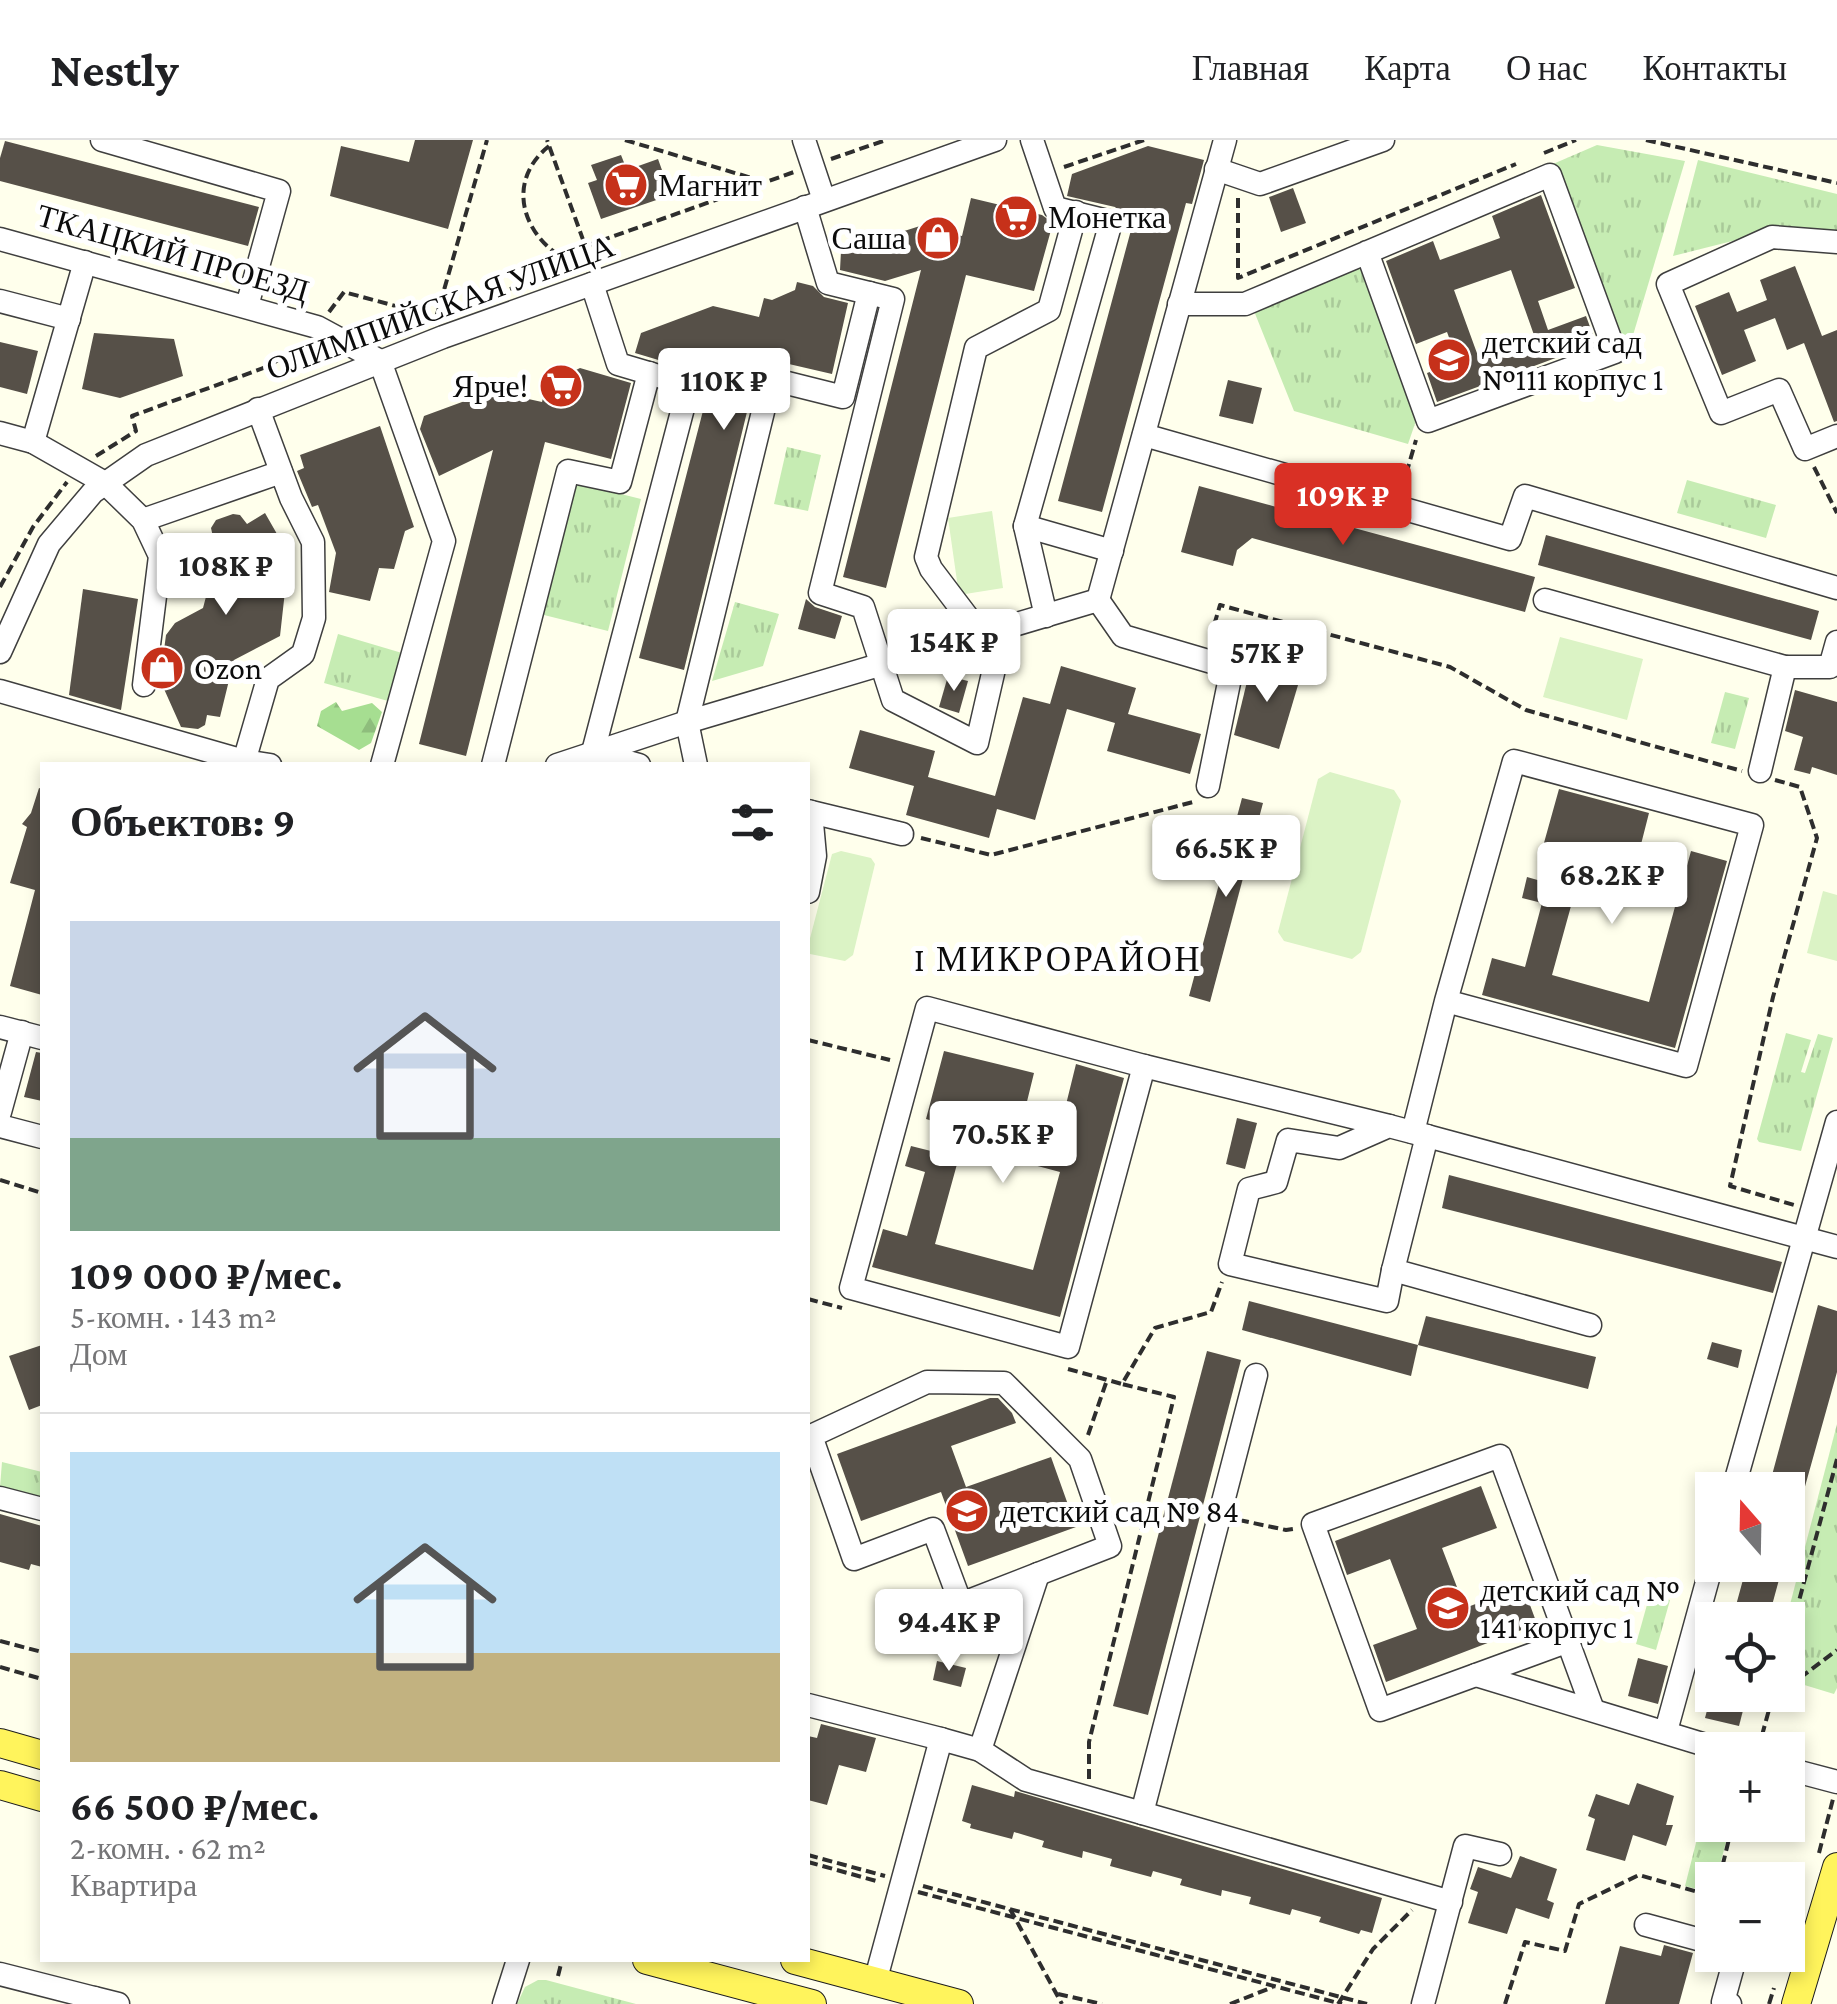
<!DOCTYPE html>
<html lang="ru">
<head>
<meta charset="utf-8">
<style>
  :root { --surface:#fff; --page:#f6f6f6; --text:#202124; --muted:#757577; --line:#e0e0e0; --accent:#d93025 }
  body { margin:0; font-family:"Crimson Pro",serif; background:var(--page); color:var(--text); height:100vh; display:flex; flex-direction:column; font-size:38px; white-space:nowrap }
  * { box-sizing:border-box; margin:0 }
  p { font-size:32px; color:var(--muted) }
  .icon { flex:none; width:55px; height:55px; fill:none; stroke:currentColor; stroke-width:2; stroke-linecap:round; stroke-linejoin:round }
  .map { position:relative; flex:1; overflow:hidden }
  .panel { position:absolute; left:40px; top:622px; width:770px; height:1200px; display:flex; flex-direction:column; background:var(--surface); border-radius:0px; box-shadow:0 5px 15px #0003 }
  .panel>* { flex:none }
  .needle { width:65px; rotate:340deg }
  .tools { position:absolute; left:1695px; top:1332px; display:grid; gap:20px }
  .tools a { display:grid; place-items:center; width:110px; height:110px; border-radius:0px; background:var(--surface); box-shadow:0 5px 15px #0003; font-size:50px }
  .price { position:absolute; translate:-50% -85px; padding:0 22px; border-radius:10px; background:#fff; color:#222; font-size:32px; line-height:65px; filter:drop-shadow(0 2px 5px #0008) }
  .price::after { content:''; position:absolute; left:50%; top:60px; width:30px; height:22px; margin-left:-15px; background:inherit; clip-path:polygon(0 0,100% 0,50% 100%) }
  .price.on { background:var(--accent); color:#fff }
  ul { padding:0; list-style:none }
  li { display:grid; align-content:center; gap:20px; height:530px; padding:0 30px }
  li+li { border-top:2px solid var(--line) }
  li span { display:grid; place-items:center; height:310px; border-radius:0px; color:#555 }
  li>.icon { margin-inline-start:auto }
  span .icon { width:180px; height:180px; fill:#fffc; stroke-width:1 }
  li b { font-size:42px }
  h2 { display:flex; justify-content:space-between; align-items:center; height:120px; padding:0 30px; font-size:42px }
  header { display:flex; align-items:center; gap:60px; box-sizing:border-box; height:140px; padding:0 50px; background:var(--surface); border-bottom:2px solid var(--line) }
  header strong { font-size:48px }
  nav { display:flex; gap:55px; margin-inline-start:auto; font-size:35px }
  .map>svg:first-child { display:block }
  .grass { fill:url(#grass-tufts) }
  .forest { fill:url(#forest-firs) }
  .pitch { fill:#dbf3c5 }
  .building { fill:#565048; fill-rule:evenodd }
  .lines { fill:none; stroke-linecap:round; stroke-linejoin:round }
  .minor-casing { stroke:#3f3f3f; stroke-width:25 }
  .major-casing { stroke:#1d1d1d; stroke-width:30 }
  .path { stroke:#2e2e2e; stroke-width:4; stroke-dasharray:10 5; stroke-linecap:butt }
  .minor { stroke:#fff; stroke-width:22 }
  .major { stroke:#fff45c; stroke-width:28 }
  .labels { text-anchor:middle; stroke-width:10; stroke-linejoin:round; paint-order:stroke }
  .poi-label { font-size:32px; fill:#0c0c0c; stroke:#fff; text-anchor:start }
  .street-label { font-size:32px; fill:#0c0c0c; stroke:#fff }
  .neighbourhood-label { font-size:35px; letter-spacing:2.5px; fill:#0c0c0c; stroke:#fff }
</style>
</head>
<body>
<header>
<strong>Nestly</strong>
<nav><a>Главная</a><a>Карта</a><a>О нас</a><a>Контакты</a></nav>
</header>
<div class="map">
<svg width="1837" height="1864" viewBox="0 0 1837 1864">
  <defs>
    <pattern id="grass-tufts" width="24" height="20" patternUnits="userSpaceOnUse" patternTransform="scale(2.5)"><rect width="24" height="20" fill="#c6ecb3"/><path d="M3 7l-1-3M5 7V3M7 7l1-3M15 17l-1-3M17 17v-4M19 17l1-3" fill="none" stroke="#a9c999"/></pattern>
    <pattern id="forest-firs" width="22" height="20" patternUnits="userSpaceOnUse" patternTransform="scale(2.5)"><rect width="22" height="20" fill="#a6de91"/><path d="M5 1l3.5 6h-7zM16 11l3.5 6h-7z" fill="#8ebd7c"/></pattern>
  </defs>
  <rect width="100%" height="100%" fill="#ffffec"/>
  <g class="grass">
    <polygon points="1597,5 1685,21 1628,212 1553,24"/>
    <polygon points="1698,20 1837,54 1837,97 1776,90 1673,116"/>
    <polygon points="1362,120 1419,272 1408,304 1294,271 1252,166"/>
    <polygon points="787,307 821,315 808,371 774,364"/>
    <polygon points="1687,340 1776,365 1766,398 1677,373"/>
    <polygon points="573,342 641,359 608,491 540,474"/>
    <polygon points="735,462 779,474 763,526 712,541"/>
    <polygon points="338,494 402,513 388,561 324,543"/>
    <polygon points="1725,552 1749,558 1735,609 1711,603"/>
    <polygon points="1786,893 1811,900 1801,932 1805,933 1818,894 1833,898 1801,1011 1759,1002 1757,999"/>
    <polygon points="1837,1284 1837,1548 1834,1554 1788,1540 1786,1480"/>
    <polygon points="2,1322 42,1332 42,1358 0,1347"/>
    <polygon points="1650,1454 1670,1460 1656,1510 1636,1504"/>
    <polygon points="1698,1695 1726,1702 1716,1740 1712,1740 1712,1753 1685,1746"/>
    <polygon points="538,1840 546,1840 636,1864 517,1864 525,1847"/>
  </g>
  <polygon class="forest" points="336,562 342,571 372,563 382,572 371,603 359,610 317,586 321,571"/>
  <g class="pitch">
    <polygon points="992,371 1003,448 959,455 948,378"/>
    <polygon points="1560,497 1643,519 1627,580 1543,557"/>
    <polygon points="1330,632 1394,650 1401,661 1361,812 1352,819 1284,801 1278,792 1318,639"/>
    <polygon points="841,711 871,718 875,724 853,815 845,821 810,814 808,806 832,714"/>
    <polygon points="1823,751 1837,755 1837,821 1807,813"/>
  </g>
  <g class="building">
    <polygon points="415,0 473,0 448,89 330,56 341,6 409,22"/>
    <polygon points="5,1 259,67 248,106 0,41 0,18"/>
    <polygon points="1148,6 1204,20 1192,64 1186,63 1102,372 1058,361 1134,79 1125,77 1115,67 1067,56 1072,34"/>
    <polygon points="621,15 627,30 658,19 671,55 601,79 588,43 597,40 591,25"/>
    <polygon points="1293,48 1306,83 1281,92 1269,57"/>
    <path d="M1541 55 1575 148 1538 161 1548 190 1586 176 1596 203 1437 262 1427 233 1458 222 1447 192 1416 204 1386 121 1433 101 1440 120 1500 98 1492 76ZM1511 130 1534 195 1478 216 1454 150Z"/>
    <polygon points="971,58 1042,75 1053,83 1034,151 966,135 886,448 843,437 921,130 885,141 840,130 841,111 920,86 962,96"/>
    <polygon points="1795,126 1822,196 1837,190 1837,281 1834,282 1804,203 1787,210 1775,178 1744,190 1756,221 1722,235 1695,166 1729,152 1737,172 1767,160 1760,140"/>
    <polygon points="797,142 813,146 824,157 848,163 832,234 763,218 756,235 684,530 639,518 712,236 635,213 641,193 713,166 759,177 764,158 772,160 795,150"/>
    <polygon points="94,193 174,199 183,236 120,258 82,249"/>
    <polygon points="0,202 38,211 27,254 0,247"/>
    <polygon points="580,228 631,243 611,319 545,302 466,616 419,604 493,310 439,336 420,289 424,276 492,251 542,262 546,245"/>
    <polygon points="1228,240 1262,248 1253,284 1219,276"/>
    <polygon points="380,286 414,387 405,391 394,429 379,428 370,461 329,452 336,413 318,365 312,367 297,331 304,328 300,315"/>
    <polygon points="1199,346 1535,437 1525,472 1252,398 1237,410 1233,426 1181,412"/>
    <polygon points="265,373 289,415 280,496 234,520 220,577 207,575 205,585 198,589 181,587 160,540 166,495 175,483 203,468 217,415 211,388 216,380 233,374 240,375 247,384"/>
    <polygon points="1546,395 1819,471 1811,500 1538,425"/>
    <polygon points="83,449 138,459 121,570 69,555"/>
    <polygon points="806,459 815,467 842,476 835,499 798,489"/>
    <polygon points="1252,521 1301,535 1279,609 1234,595"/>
    <polygon points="1061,526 1136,548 1128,574 1201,594 1190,634 1107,611 1115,583 1067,569 1035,680 997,669 989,698 906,675 914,646 849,628 860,590 935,611 928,637 995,656 1023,557 1050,564"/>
    <polygon points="948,536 968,541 959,573 939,567"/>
    <polygon points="1795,550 1837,562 1837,635 1812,627 1810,634 1794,630 1803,597 1785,591"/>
    <polygon points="39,648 42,649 42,855 10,846 35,750 10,743 27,687 22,684 31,673"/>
    <path d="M1559 649 1649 673 1637 720 1685 733 1691 711 1727 721 1675 908 1482 855 1492 818 1525 827 1542 763 1522 758 1527 737 1548 743 1555 714 1542 710ZM1579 737 1676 763 1649 862 1552 835Z"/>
    <polygon points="1242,658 1263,663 1210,862 1189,856"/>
    <path d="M944 911 1034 933 1020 990 1057 1001 1076 924 1124 938 1060 1177 872 1127 883 1089 907 1096 925 1032 905 1026 911 1006 931 1011 939 983 926 979ZM962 1006 1060 1032 1033 1130 935 1104Z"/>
    <polygon points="36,912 42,913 42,961 24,957"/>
    <polygon points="1237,978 1257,983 1245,1029 1226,1024"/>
    <polygon points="1449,1035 1782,1122 1773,1153 1442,1068"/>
    <polygon points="1249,1161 1418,1205 1411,1236 1242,1190"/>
    <polygon points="1818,1165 1837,1171 1837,1232 1792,1393 1788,1392 1788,1350 1768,1350"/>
    <polygon points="1426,1176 1596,1217 1588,1249 1418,1205"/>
    <polygon points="1712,1202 1742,1210 1738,1228 1707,1219"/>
    <polygon points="42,1205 42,1265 29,1270 9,1216"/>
    <polygon points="1207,1211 1241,1220 1148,1575 1113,1566"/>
    <polygon points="990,1258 998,1258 1012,1273 1016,1283 951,1306 966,1347 1051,1317 1076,1387 968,1426 941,1352 861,1381 837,1314"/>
    <polygon points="1481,1346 1497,1388 1442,1408 1465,1468 1523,1446 1537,1484 1386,1542 1373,1505 1417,1489 1390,1419 1347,1435 1335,1401"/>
    <polygon points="0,1374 42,1386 42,1427 31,1424 29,1430 0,1422"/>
    <polygon points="1747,1425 1783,1425 1768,1480 1732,1480"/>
    <polygon points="1638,1518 1668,1526 1658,1564 1628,1556"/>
    <polygon points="937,1521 966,1528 961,1547 933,1540"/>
    <polygon points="1711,1555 1747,1555 1739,1586 1705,1578"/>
    <polygon points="821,1584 876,1598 866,1632 839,1625 827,1665 808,1660 808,1596 817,1598"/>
    <polygon points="1637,1643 1674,1656 1666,1685 1673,1685 1666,1706 1633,1695 1625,1721 1586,1710 1595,1679 1588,1676 1596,1654 1629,1665"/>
    <polygon points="972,1645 1014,1657 1015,1651 1382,1758 1372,1793 1361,1790 1359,1794 1319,1782 1321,1777 1292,1769 1290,1775 1249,1764 1251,1757 1222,1750 1221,1756 1180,1745 1182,1739 1153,1731 1151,1737 1110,1726 1112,1719 1083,1711 1082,1718 1042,1707 1044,1701 1014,1692 1012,1699 970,1688 971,1684 962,1681"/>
    <polygon points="1520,1716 1557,1729 1547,1760 1554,1763 1549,1779 1516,1768 1507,1794 1468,1783 1478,1752 1470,1749 1478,1727 1511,1738"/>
    <polygon points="1664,1805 1693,1813 1679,1864 1605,1864 1620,1806 1661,1816"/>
  </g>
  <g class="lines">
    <defs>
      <g id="minor">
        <polyline points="102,0 279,51 247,166"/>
        <polyline points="804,0 824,60"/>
        <polyline points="1032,0 1055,68 1111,82 1025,386 1046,476"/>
        <polyline points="1216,29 1260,44 1383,0"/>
        <polyline points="805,67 828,143 893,159 820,453 863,467 893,560 977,603 994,529 981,495 931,429 926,417 976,208 1049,170 1076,72"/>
        <polyline points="0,99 317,187 380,221 444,401 382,625"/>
        <polyline points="1837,102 1772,97 1668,144 1721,273 1779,250 1805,309 1837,296"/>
        <polyline points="592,144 618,224 689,245 593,612 639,625"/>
        <polyline points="0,161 69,179"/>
        <polyline points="1179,164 1245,164 1550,35 1615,212 1428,281 1367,112"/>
        <polyline points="0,293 33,302 105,343 143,380 160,416 144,545"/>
        <polyline points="1144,295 1510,399 1525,356 1837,448"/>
        <polyline points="33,302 85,122"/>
        <polyline points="143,380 281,332"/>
        <polyline points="1025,386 1112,411"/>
        <polyline points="1098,460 1123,496 1232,528 1208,646"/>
        <polyline points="1545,460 1785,527 1830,527 1837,502"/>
        <polyline points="0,512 49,404 93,352 146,315 443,197 995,0"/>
        <polyline points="0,551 244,621 270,625"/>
        <polyline points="243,625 268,539 303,514 314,478 313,402 291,358 258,269"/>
        <polyline points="493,625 568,331 620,342 649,233"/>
        <polyline points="557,625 687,582 1098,460 1225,0"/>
        <polyline points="696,625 687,582 771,239 843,257 869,153"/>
        <polyline points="1760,631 1785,527"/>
        <polyline points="808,671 811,672 815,716 808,752"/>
        <polyline points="811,672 902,694"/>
        <polygon points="927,868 1144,926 1068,1207 851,1148"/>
        <polyline points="0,887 42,898"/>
        <polyline points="1144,926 1389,986"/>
        <polyline points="0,972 22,892"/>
        <polyline points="0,986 42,997"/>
        <polyline points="1413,992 1446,861 1514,621 1752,685 1686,926 1446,861"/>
        <polyline points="1393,1130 1387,1161 1230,1124 1249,1049 1276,1042 1288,1000 1339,1008 1389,986 1427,996"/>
        <polyline points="1590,1185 1393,1130 1427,996 1837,1107"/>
        <polygon points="927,1242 1004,1243 1080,1319 1110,1406 961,1464 933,1389 854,1419 811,1296"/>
        <polyline points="1733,1350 1837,982"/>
        <polyline points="0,1358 42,1369"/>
        <polyline points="1566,1502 1380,1570 1313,1384 1500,1316 1593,1570"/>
        <polyline points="1476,1535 1722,1610"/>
        <polyline points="808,1565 941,1599"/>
        <polyline points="1666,1591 1712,1424"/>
        <polyline points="980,1610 1038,1434"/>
        <polyline points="1788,1629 1837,1642"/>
        <polyline points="1142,1673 1451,1762"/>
        <polyline points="1646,1785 1712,1803"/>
        <polyline points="0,1834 94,1858 92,1864"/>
        <polyline points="875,1842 941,1599 980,1610 1026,1640 1142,1673 1256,1235"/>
        <polyline points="94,1858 118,1864"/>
        <polyline points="504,1864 518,1820"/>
        <polyline points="1423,1864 1465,1706 1500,1714"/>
        <polyline points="1730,1864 1723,1862 1736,1815"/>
      </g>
      <g id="major">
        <polyline points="0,1603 42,1615"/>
        <polyline points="0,1645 42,1657"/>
        <polyline points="647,1820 812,1864"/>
        <polyline points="795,1820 959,1864"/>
        <polyline points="1796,1864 1837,1727"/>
      </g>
    </defs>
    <use href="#minor" class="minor-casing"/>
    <use href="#major" class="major-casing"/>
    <g class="path">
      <polyline points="625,0 765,42"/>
      <polyline points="1646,0 1837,43"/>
      <path d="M549 6C502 44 525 103 575 124"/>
      <polyline points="1544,13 1576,0"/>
      <polyline points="831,19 886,0"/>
      <polyline points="1064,27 1144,0"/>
      <polyline points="1238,58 1238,138 1516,24"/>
      <polyline points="586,106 794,32"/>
      <polyline points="510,149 590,119 547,0"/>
      <polyline points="329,172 344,152 436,177"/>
      <polyline points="436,178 487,0"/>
      <polyline points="96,316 136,291 132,276 269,226 304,203"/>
      <polyline points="1814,327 1837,373"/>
      <polyline points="1402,348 1416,300"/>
      <polyline points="0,447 33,387 67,342"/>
      <polyline points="1210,499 1220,465 1450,527 1526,570 1742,631"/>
      <polyline points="1775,640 1800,647 1817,698 1773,857 1730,1046 1794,1065"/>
      <polyline points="921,698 991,715 1193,662"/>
      <polyline points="808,900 890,920"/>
      <polyline points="0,1040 42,1053"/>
      <polyline points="808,1159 842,1168"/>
      <polyline points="1068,1229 1122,1244 1155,1188 1211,1172 1222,1142"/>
      <polyline points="1088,1295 1107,1240"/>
      <polyline points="1239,1380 1286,1390 1293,1389"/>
      <polyline points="0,1501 42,1512"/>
      <polyline points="1788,1502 1837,1319"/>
      <polyline points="0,1527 42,1539"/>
      <polyline points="1788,1547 1837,1510"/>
      <polyline points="1758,1610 1773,1555"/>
      <polyline points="1698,1626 1711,1694 1729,1699 1719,1740"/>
      <polyline points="1089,1639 1089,1602 1174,1257 1122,1244"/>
      <polyline points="1819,1713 1833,1659"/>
      <polyline points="808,1715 885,1736"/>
      <polyline points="808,1722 880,1742"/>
      <polyline points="923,1746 1367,1864"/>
      <polyline points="918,1752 1342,1864"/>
      <polyline points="1010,1769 1062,1864"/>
      <polyline points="558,1836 562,1820"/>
      <polyline points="1058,1854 1102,1864"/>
      <polyline points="1230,1864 1273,1847"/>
      <polyline points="1338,1864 1373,1809 1412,1770"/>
      <polyline points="1505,1864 1525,1802 1565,1811 1579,1764 1639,1735 1712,1756"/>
      <polyline points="1769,1864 1774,1848"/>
    </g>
    <use href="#minor" class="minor"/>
    <use href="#major" class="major"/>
  </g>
  <defs>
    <symbol id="supermarket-disc" viewBox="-11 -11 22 22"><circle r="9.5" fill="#c6311a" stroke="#fff"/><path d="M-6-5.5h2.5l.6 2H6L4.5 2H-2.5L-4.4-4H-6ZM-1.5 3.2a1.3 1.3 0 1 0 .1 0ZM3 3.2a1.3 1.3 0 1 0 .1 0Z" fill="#fff"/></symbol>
    <symbol id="shop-disc" viewBox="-11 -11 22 22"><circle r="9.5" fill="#c6311a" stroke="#fff"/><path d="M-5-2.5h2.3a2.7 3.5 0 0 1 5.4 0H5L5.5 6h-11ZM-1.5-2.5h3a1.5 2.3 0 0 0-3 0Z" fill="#fff"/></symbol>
    <symbol id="school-disc" viewBox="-11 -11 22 22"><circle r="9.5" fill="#c6311a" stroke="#fff"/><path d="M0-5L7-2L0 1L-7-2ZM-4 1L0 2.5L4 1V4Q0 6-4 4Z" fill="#fff"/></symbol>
  </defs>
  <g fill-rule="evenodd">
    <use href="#supermarket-disc" x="601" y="20" width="50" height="50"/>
    <use href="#supermarket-disc" x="991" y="52" width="50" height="50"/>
    <use href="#shop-disc" x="913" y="73" width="50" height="50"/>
    <use href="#school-disc" x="1424" y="195" width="50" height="50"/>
    <use href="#supermarket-disc" x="536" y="221" width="50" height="50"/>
    <use href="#shop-disc" x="137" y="503" width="50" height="50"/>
    <use href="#school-disc" x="942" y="1346" width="50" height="50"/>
    <use href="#school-disc" x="1423" y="1443" width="50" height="50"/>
  </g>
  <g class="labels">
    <g class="poi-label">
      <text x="658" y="56">Магнит</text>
      <text x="1048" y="88">Монетка</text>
      <text x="906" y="109" text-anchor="end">Саша</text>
      <text x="1482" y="213">детский сад<tspan x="1482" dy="37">№111 корпус 1</tspan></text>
      <text x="528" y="257" text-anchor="end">Ярче!</text>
      <text x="194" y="539">Ozon</text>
      <text x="1000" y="1382">детский сад № 84</text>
      <text x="1480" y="1461">детский сад №<tspan x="1480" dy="37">141 корпус 1</tspan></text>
    </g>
    <g class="street-label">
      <text transform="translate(173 113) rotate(16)" y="11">ТКАЦКИЙ ПРОЕЗД</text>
      <text transform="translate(440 167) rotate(-20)" y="11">ОЛИМПИЙСКАЯ УЛИЦА</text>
    </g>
    <g class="neighbourhood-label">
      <text x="1058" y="831">I МИКРОРАЙОН</text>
    </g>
  </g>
</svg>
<div class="tools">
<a><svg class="needle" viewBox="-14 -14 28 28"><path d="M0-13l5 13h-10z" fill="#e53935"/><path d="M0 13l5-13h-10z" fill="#757577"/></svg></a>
<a><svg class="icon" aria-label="locate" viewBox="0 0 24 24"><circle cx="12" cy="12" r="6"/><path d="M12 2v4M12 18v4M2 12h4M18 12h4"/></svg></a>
<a>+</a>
<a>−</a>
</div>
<b class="price" style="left:724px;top:293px">110K ₽</b>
<b class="price on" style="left:1343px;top:408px">109K ₽</b>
<b class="price" style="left:226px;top:478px">108K ₽</b>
<b class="price" style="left:954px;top:554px">154K ₽</b>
<b class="price" style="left:1267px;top:565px">57K ₽</b>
<b class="price" style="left:1226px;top:760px">66.5K ₽</b>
<b class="price" style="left:1612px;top:787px">68.2K ₽</b>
<b class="price" style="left:1003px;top:1046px">70.5K ₽</b>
<b class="price" style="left:949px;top:1534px">94.4K ₽</b>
<section class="panel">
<h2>Объектов: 9<svg class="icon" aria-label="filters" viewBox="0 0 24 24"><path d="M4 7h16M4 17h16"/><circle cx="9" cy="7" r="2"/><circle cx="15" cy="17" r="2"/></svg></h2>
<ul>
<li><span style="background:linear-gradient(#c9d6e8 70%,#7fa58c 0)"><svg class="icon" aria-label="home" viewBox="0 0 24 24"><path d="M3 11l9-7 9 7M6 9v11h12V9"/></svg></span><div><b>109 000 ₽/мес.</b><p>5-комн. · 143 m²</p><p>Дом</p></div></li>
<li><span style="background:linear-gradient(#bfe0f5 65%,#c2b280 0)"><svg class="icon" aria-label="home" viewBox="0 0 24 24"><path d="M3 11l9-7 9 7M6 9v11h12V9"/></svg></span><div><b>66 500 ₽/мес.</b><p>2-комн. · 62 m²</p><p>Квартира</p></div></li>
</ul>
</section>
</div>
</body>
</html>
